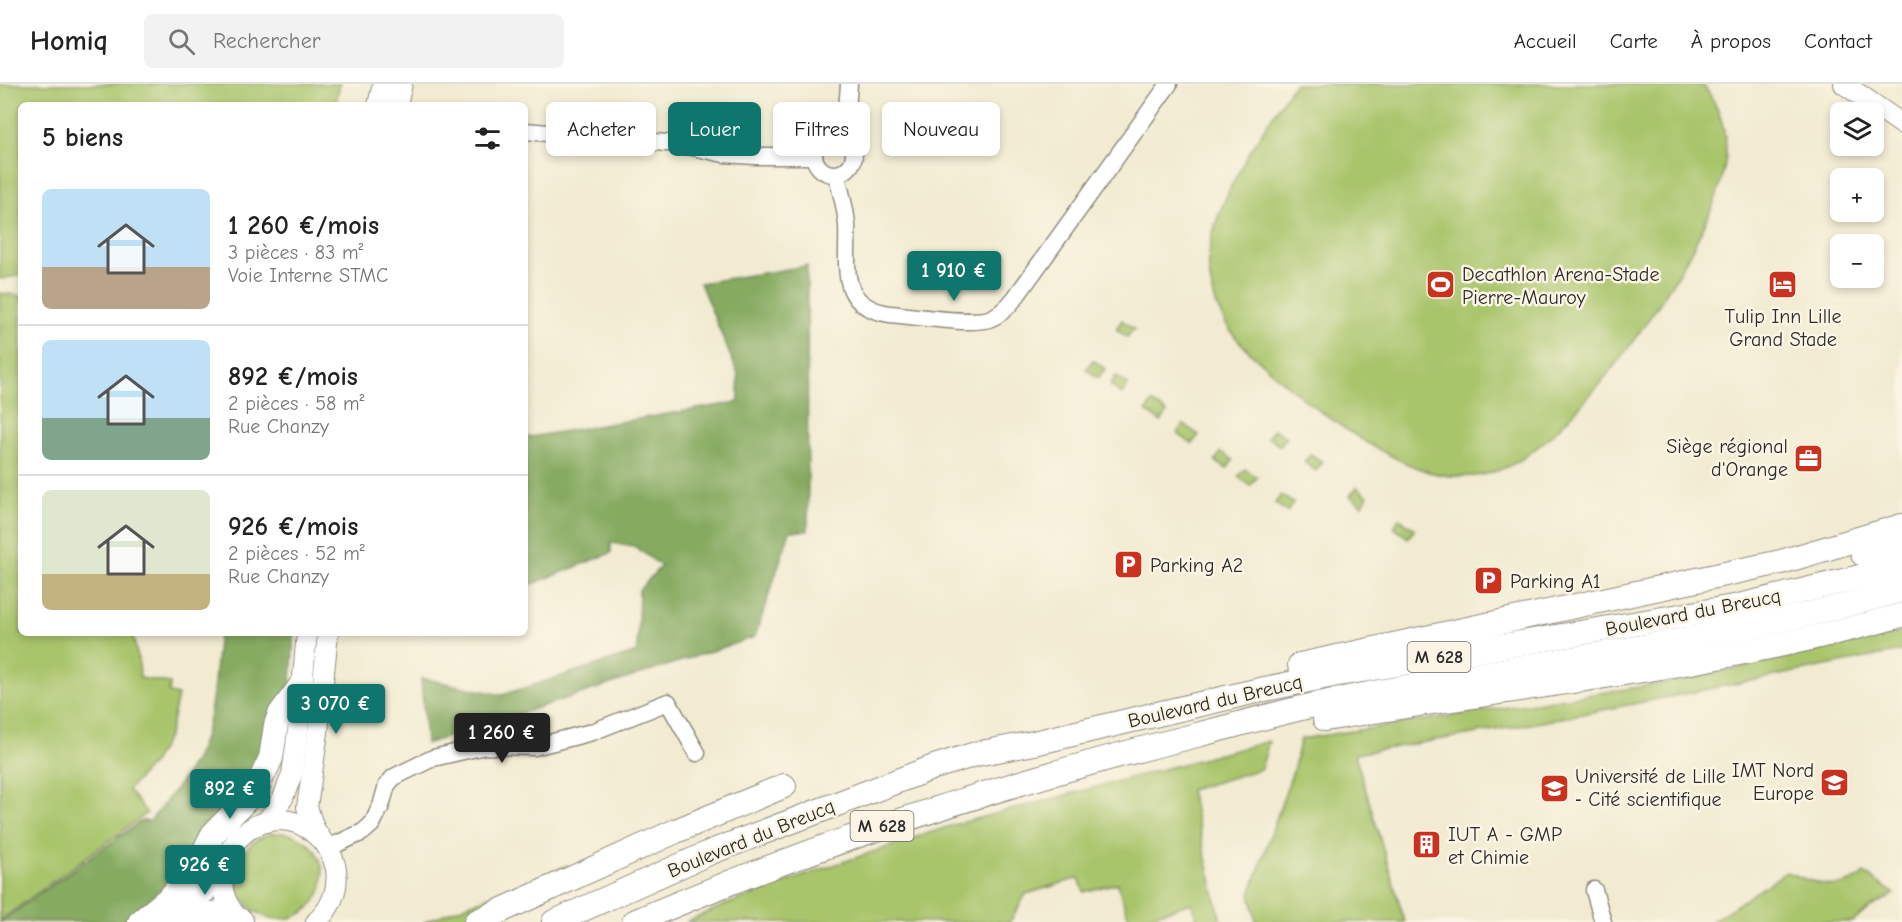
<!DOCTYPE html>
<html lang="fr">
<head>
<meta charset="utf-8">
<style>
  :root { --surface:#fff; --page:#f2f2f2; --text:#222; --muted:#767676; --line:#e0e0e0; --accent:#0f766e }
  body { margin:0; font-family:"Comic Neue",sans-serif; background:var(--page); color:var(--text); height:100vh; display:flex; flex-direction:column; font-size:22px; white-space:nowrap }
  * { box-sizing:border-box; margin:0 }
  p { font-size:20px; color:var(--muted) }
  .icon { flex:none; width:33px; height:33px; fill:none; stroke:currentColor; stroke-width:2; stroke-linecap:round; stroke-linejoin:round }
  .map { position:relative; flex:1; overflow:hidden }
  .drawer { position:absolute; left:18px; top:18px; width:510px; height:534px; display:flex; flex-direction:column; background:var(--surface); border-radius:9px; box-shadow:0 3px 9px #0003 }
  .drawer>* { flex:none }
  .hud { position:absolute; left:546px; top:18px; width:570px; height:54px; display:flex; gap:12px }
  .buttons { position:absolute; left:1830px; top:18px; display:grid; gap:12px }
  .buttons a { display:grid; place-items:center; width:54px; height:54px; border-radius:9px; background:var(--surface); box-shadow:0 3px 9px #0003; font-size:30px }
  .price { position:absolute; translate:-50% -51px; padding:0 14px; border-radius:6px; background:var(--accent); color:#fff; font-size:20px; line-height:39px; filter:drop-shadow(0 2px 3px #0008) }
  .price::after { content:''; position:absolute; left:50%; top:36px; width:18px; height:14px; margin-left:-9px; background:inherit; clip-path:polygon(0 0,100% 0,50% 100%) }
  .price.on { background:#222; color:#fff }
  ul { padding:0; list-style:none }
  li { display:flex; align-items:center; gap:18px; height:150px; padding:0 24px }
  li+li { border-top:2px solid var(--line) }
  li span { display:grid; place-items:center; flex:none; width:168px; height:120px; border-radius:9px; color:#555 }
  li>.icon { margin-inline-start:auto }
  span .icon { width:72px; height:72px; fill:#fffc; stroke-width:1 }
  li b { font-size:26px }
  h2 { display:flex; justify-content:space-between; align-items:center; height:72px; padding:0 24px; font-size:26px }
  .chip { padding:0 21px; border-radius:9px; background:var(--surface); box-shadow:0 3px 9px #0003; font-size:21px; line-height:54px }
  .chip.on { background:var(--accent); color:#fff }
  header { display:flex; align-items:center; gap:36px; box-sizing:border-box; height:84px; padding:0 30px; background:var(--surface); border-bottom:2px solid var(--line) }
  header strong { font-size:28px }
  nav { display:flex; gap:33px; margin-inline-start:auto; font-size:21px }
  .search { width:420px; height:54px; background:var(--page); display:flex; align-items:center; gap:15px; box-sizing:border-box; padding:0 21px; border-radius:9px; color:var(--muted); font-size:22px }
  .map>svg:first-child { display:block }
  .green { fill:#a9c56c; stroke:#6a784c; stroke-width:1.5 }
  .forest { fill:#86aa60; stroke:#586a46; stroke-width:1.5 }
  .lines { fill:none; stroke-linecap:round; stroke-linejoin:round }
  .minor-casing { stroke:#8e8b7e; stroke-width:19 }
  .major-casing { stroke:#8e8b7e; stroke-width:22 }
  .highway-casing { stroke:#8e8b7e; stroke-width:26 }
  .minor { stroke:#fff; stroke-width:16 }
  .major { stroke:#fff; stroke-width:20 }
  .highway { stroke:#fff; stroke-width:24 }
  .labels { text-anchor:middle; stroke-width:5; stroke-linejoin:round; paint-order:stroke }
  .shield { fill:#fcf5e5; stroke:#6a6863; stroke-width:1.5 }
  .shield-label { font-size:18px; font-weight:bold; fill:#2b2b2b }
  .poi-label { font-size:20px; fill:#2b2b2b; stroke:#fcf5e5; text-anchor:start }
  .street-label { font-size:20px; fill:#2b2b2b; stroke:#fcf5e5 }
</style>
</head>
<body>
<header>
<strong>Homiq</strong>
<div class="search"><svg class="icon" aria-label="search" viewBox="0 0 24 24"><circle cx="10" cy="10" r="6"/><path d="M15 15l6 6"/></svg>Rechercher</div>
<nav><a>Accueil</a><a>Carte</a><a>À propos</a><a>Contact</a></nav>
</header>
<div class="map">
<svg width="1902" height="838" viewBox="0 0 1902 838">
  <rect width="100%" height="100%" fill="#fcf5e5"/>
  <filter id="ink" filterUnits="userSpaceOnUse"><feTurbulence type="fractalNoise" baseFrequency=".0167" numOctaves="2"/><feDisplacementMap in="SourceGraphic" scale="12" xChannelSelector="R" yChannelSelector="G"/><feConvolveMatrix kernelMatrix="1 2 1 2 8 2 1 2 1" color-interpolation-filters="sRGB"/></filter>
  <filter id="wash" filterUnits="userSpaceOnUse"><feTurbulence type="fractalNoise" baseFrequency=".008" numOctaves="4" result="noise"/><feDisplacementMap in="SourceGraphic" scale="24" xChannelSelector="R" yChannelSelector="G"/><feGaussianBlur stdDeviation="1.35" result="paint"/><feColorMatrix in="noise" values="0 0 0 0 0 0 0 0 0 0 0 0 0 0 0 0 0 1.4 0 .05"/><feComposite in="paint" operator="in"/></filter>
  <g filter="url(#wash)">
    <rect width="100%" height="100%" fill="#f2ebd2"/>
    <g class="green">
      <polygon points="0,0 340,0 335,21 21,21 21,191 0,195"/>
      <path d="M1294 0H1702C1720 21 1729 53 1725 80 1712 163 1594 324 1526 372 1515 381 1501 386 1487 390 1468 394 1448 393 1429 388 1375 371 1305 319 1264 281 1252 270 1239 259 1230 246 1218 229 1211 208 1209 187 1203 132 1263 45 1294 0Z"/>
      <polygon points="0,209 21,212 21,549 132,549 139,578 140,594 170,599 169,609 178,611 169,651 153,679 128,706 147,729 0,836"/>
      <polygon points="1122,236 1134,245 1127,253 1116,245"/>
      <polygon points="1093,276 1105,285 1098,294 1086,285"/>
      <polygon points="1116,292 1128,301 1122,310 1110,301"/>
      <polygon points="1152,318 1167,329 1161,338 1146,327"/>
      <polygon points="1183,340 1199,351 1192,360 1177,349"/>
      <polygon points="1274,345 1286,353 1280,362 1268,353"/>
      <polygon points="1221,368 1233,376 1227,385 1215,377"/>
      <polygon points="1311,370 1322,378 1316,387 1304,378"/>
      <polygon points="1245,385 1257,393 1250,402 1238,393"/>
      <polygon points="1357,403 1368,412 1362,421 1350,412"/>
      <polygon points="1281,411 1293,419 1287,428 1275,419"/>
      <polygon points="1399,434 1415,445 1408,454 1393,443"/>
      <polygon points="1902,548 1902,567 1531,640 1355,670 1405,838 1256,838 1250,810 1293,687 1301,655 1684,596"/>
      <polygon points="1269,657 1261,685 1190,706 1221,838 1198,838 1192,819 1130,838 1117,799 1084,808 1079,794 1026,810 1010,838 686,838 725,821 825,784 953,741"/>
      <circle cx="280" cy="792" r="43"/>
      <polygon points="568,781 571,786 463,838 424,838"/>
      <path d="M1786 788C1811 797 1841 812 1864 789L1895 810 1869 824 1853 838H1711Z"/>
    </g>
    <g class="forest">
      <polygon points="807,182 808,447 790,447 755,553 426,660 421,594 502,611 637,568 639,506 661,482 634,462 611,459 611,469 525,503 525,354 739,318 738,290 700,199"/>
      <path d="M219 549H294L291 599 252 695 212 737 173 796 121 838H0L141 737H150C171 711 195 684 205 651 214 621 215 580 219 549Z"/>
    </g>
  </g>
  <g filter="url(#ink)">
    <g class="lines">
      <defs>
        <g id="minor">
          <polyline points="525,47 678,60 724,70 755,72 814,72"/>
          <circle cx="834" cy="70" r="20"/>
          <polyline points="838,51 847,26 849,0"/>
          <path d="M837 90C840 107 846 124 847 141 849 181 836 222 890 230 913 232 969 241 989 235 1000 231 1008 223 1015 214L1169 0"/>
          <polyline points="328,764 363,748 372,740 381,722 387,701 394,693 433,674 485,662 534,663 592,648 668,618 697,669"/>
          <polyline points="1594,806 1603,838"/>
        </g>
        <g id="major">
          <polyline points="1844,0 1902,40"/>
          <polyline points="378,21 383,0"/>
          <polyline points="397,21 402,0"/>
          <polyline points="266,738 283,714 292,690 298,647 307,549"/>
          <polyline points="320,753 314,744 307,723 318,648 328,549"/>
          <path d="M242 838C186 786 259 703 315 750 326 759 333 771 336 785 339 805 331 825 316 838"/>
        </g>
        <g id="highway">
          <polyline points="1863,470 1902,460"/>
          <polyline points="1300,581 1781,478 1902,442"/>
          <path d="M1325 635C1518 602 1714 584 1902 531"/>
          <polyline points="140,838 168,815 192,791 213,750 250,712 260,697 271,674 276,641 280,630 302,600"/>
          <polyline points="163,838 204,807 226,773"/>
          <path d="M185 838C205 827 221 827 241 837"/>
          <polyline points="476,838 676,747 784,702"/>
          <polyline points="554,838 711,768 934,683 976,670 1034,659 1260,606 1333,591 1739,522 1902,483"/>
          <path d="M634 838C818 759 1003 699 1197 651 1244 639 1291 625 1338 616 1526 578 1718 559 1902 506"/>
        </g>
      </defs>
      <use href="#minor" class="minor-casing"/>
      <use href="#major" class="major-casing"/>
      <use href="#highway" class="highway-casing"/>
      <use href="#minor" class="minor"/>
      <use href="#major" class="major"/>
      <use href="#highway" class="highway"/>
    </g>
  </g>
  <defs>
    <symbol id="stadium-square" viewBox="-11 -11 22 22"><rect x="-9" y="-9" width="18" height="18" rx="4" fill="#c8321e" stroke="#fcf5e5"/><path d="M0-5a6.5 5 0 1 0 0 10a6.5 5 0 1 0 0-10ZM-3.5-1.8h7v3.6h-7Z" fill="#fff"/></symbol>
    <symbol id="hotel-square" viewBox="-11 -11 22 22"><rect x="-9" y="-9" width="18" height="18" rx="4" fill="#c8321e" stroke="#fcf5e5"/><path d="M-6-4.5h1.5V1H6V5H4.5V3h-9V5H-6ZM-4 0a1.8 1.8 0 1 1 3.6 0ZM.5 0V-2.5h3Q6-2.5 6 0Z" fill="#fff"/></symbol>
    <symbol id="office-square" viewBox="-11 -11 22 22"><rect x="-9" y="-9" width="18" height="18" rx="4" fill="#c8321e" stroke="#fcf5e5"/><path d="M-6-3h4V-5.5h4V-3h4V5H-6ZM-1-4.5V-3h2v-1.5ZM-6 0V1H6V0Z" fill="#fff"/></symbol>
    <symbol id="parking-square" viewBox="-11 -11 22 22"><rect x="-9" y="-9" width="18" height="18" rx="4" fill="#c8321e" stroke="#fcf5e5"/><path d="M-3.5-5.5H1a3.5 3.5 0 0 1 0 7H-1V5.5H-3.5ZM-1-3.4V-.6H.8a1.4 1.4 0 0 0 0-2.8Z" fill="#fff"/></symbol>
    <symbol id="university-square" viewBox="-11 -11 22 22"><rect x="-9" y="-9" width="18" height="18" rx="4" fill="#c8321e" stroke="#fcf5e5"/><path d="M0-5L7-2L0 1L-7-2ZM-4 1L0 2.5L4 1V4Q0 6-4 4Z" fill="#fff"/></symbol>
    <symbol id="building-square" viewBox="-11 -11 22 22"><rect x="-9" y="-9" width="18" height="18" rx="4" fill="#c8321e" stroke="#fcf5e5"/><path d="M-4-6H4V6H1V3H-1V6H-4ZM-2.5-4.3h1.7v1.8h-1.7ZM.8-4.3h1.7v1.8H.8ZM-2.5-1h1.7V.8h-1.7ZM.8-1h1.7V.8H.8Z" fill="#fff"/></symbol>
  </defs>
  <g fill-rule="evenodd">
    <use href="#stadium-square" x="1424" y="184" width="33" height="33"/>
    <use href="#hotel-square" x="1766" y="184" width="33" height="33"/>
    <use href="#office-square" x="1792" y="358" width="33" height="33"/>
    <use href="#parking-square" x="1112" y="464" width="33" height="33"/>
    <use href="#parking-square" x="1472" y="480" width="33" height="33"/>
    <use href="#university-square" x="1818" y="682" width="33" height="33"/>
    <use href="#university-square" x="1538" y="688" width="33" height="33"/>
    <use href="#building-square" x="1410" y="744" width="33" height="33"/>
  </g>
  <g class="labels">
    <g class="shield">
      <rect x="1407.5" y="558" width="63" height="30" rx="4.5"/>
      <rect x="850.5" y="727" width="63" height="30" rx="4.5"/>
    </g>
    <g class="shield-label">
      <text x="1439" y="579">M 628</text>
      <text x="882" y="748">M 628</text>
    </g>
    <g class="poi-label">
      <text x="1462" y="197">Decathlon Arena-Stade<tspan x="1462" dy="23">Pierre-Mauroy</tspan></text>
      <text x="1783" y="239" text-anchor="middle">Tulip Inn Lille<tspan x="1783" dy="23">Grand Stade</tspan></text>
      <text x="1788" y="369" text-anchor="end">Siège régional<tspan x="1788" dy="23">d'Orange</tspan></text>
      <text x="1150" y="488">Parking A2</text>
      <text x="1510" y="504">Parking A1</text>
      <text x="1814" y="693" text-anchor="end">IMT Nord<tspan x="1814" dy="23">Europe</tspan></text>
      <text x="1575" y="699">Université de Lille<tspan x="1575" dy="23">‐ Cité scientifique</tspan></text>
      <text x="1448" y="757">IUT A - GMP<tspan x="1448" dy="23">et Chimie</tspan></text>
    </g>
    <g class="street-label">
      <text transform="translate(1693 528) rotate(-11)" y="7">Boulevard du Breucq</text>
      <text transform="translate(1215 617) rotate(-13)" y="7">Boulevard du Breucq</text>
      <text transform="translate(751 754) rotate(-22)" y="7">Boulevard du Breucq</text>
    </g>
  </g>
</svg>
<div class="buttons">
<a><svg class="icon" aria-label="layers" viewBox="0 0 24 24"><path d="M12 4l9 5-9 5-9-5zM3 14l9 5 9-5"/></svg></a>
<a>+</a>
<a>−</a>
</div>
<b class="price" style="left:954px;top:218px">1 910 €</b>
<b class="price" style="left:336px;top:651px">3 070 €</b>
<b class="price on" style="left:502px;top:680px">1 260 €</b>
<b class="price" style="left:230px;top:736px">892 €</b>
<b class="price" style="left:205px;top:812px">926 €</b>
<div class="hud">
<a class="chip">Acheter</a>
<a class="chip on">Louer</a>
<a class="chip">Filtres</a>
<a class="chip">Nouveau</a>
</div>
<section class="drawer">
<h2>5 biens<svg class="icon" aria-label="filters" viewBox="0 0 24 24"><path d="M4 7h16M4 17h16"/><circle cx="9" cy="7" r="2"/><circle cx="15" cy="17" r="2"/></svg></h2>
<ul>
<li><span style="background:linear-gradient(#bfe0f5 65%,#b9a48a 0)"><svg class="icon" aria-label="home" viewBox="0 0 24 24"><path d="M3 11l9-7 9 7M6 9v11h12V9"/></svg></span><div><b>1 260 €/mois</b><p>3 pièces · 83 m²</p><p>Voie Interne STMC</p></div></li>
<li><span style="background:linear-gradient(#bfe0f5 65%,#7fa58c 0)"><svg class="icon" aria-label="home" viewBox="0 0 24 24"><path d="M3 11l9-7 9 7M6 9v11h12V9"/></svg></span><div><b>892 €/mois</b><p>2 pièces · 58 m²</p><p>Rue Chanzy</p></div></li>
<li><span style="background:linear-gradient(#dfe7d0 70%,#c2b280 0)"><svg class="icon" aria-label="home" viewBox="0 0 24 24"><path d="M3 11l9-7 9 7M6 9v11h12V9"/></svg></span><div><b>926 €/mois</b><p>2 pièces · 52 m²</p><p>Rue Chanzy</p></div></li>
</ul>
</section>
</div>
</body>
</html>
